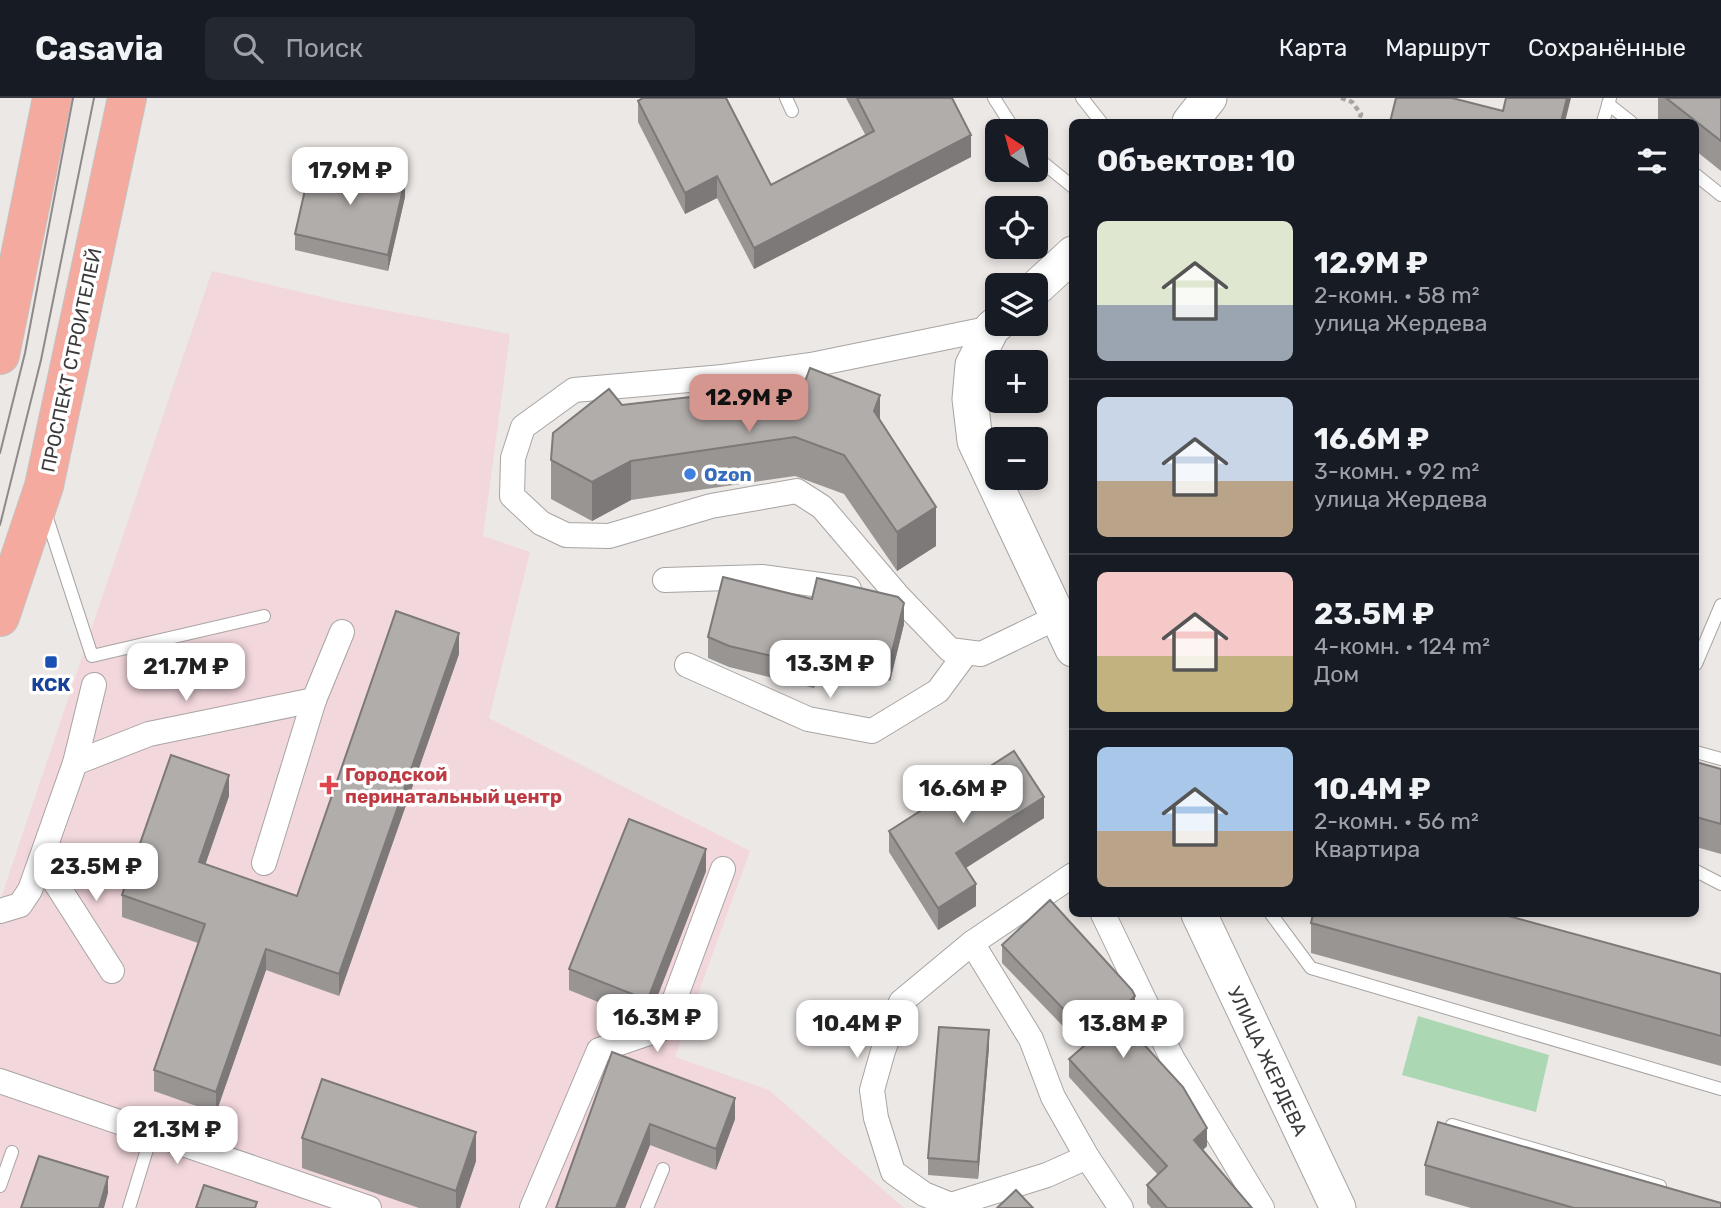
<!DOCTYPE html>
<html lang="ru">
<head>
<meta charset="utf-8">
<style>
  :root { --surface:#171b24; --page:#242831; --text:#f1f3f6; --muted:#9ea1a6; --line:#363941; --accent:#d5968f }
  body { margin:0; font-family:Rubik,sans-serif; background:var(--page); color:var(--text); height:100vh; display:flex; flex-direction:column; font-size:26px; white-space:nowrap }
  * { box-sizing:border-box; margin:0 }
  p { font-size:23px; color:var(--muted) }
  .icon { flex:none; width:38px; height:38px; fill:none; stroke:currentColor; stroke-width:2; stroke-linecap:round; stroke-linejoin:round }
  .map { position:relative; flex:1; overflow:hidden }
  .panel { position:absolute; left:1069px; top:21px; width:630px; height:798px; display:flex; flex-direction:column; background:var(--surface); border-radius:10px; box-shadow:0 4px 10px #0003 }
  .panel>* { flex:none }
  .needle { width:46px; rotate:324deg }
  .buttons { position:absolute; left:985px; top:21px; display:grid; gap:14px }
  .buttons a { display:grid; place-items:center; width:63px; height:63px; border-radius:10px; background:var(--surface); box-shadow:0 4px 10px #0003; font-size:35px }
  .price { position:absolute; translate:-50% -60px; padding:0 16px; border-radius:14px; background:#fff; color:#222; font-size:23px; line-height:46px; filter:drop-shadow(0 2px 4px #0008) }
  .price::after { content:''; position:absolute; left:50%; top:42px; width:21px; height:16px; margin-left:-10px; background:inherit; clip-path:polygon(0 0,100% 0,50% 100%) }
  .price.on { background:var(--accent); color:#111 }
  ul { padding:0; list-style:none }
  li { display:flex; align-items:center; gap:21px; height:175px; padding:0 28px }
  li+li { border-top:2px solid var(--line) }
  li span { display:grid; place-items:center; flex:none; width:196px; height:140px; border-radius:10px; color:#555 }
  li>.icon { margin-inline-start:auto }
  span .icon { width:84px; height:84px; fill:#fffc; stroke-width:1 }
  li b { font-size:30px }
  h2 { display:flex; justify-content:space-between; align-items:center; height:84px; padding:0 28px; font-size:30px }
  header { display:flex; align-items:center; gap:42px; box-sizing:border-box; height:98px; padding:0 35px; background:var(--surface); border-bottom:2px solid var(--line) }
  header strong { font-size:33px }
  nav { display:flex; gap:38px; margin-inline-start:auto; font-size:24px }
  .search { width:490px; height:63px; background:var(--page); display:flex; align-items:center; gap:18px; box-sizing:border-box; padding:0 24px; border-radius:10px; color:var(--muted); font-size:26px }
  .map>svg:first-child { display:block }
  .medical { fill:#f2d7dc }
  .green { fill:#abd8b2 }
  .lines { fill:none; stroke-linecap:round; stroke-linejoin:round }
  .service-casing { stroke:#a8a4a2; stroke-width:14 }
  .minor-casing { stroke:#a8a4a2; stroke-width:26 }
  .secondary-casing { stroke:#a8a4a2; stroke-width:37 }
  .primary-casing { stroke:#c4c4c4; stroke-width:40 }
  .path { stroke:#a7a4a2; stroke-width:4.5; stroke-dasharray:5 3.5; stroke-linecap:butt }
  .service { stroke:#fff; stroke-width:12 }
  .minor { stroke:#fff; stroke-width:24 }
  .secondary { stroke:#fff; stroke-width:35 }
  .primary { stroke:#f4aa9e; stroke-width:38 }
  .tram { stroke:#8d8a89; stroke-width:2 }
  .wall { fill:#989593 }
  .shaded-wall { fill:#7c7978 }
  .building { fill:#b1adab; stroke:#7c7978; stroke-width:2 }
  .shop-dot { fill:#3f7fe0; stroke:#fff; stroke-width:2.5 }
  .transit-dot { fill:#1a4fb4; stroke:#fff; stroke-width:2.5 }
  .health-dot { fill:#e0444e; stroke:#fff; stroke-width:2.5 }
  .labels { text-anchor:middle; stroke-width:7; stroke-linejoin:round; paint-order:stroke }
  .street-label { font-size:19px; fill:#3c3a3a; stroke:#fff }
  .shop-label { font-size:19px; font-weight:bold; fill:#366cbe; stroke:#fff; text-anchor:start }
  .transit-label { font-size:19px; font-weight:bold; fill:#164399; stroke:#fff }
  .health-label { font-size:19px; font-weight:bold; fill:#be3a42; stroke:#fff; text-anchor:start }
</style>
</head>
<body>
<header>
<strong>Casavia</strong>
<div class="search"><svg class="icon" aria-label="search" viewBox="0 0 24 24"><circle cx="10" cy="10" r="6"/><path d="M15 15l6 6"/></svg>Поиск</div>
<nav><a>Карта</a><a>Маршрут</a><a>Сохранённые</a></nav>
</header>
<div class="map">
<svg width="1721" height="1110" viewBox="0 0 1721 1110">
  <rect width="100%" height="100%" fill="#ece8e6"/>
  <polygon class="medical" points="212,173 342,204 510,236 483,438 530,454 489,620 750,753 675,959 769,992 904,1110 0,1110 0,803"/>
  <polygon class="green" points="1418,918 1549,957 1536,1014 1402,977"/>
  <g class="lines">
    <defs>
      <g id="service">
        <polyline points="786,0 792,13"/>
        <polyline points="994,0 1015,33"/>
        <polyline points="1082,0 1101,24"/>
        <polyline points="1608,6 1631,24"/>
        <polyline points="1603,24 1610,0"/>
        <polyline points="1036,59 1073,89"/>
        <polyline points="1696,77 1721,97"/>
        <polyline points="46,417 92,558 264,518"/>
        <polyline points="1696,566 1721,507"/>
        <polyline points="1696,654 1721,661"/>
        <polyline points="1696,773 1721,786"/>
        <polyline points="1271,816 1311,870 1721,991"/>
        <polyline points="1452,1027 1660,1088"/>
        <polyline points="0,1088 12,1054"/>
        <polyline points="129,1110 152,1035"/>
        <polyline points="647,1110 663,1071"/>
      </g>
      <g id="minor">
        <polyline points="992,230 811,267 723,279 574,292 523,329 513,360 512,398 541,425 566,437 609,438 711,408 797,393 822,409 898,498 950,552 981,556 1058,519"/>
        <polyline points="665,482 762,479 849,491"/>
        <polyline points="687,567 808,621 872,633 938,593 966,555"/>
        <polyline points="75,665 149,636 314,602"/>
        <polyline points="41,762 112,873"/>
        <polyline points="264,765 314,602 342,534"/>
        <polyline points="1073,777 972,845 901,904 883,953 872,992 876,1020 893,1074 924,1096 951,1107 1047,1077 1087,1059 1121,1110"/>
        <polyline points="0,813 20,807 30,792 75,665 94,587"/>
        <polyline points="1103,816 1172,960 1262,1110"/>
        <polyline points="972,845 1031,941 1053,999 1087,1059"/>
        <polyline points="0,983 369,1110"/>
        <polyline points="532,1110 599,952 664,930 723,771"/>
      </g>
      <g id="secondary">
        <polyline points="1190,24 1209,0"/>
        <polyline points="1036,190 1073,156"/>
        <polyline points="998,225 992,230 973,267 970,301 975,343 1073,551"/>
        <polyline points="1199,816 1338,1110"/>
      </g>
      <g id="primary">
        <polyline points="0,257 52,0"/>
        <polyline points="0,519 44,388 127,0"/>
      </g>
    </defs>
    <use href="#service" class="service-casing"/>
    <use href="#minor" class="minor-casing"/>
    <use href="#secondary" class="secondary-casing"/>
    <use href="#primary" class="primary-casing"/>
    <polyline class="path" points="1341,0 1352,4 1361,16 1358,24"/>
    <use href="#service" class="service"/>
    <use href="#minor" class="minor"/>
    <use href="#secondary" class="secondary"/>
    <use href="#primary" class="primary"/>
    <g class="tram">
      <polyline points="0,355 25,255 73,0"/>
      <polyline points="0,427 41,262 94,0"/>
    </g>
  </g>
  <g class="wall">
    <polygon points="846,0 952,0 971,59 754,171 717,100 685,116 638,24 638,3 771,87 866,38"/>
    <polygon points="1658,0 1721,0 1721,73 1696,53 1696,24 1660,24 1658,23"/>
    <polygon points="405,99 388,173 295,152 295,136"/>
    <polygon points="622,307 880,322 936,448 897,473 844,396 795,378 631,402 592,423 551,401 551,362"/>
    <polygon points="904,526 890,583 820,566 814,590 729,569 708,560 708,539"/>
    <polygon points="459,556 339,898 266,872 216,1015 154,993 154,972 198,845 122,819 122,797 229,698 205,766 297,798"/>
    <polygon points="1696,664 1721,671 1721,756 1696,749"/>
    <polygon points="1044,720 966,770 976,808 938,832 889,754 889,733"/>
    <polygon points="706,773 649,920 642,922 569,892 569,871"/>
    <polygon points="1311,825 1721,876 1721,968 1311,855"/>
    <polygon points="1002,847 1135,916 1125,926 1207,1048 1203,1052 1252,1110 1151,1110 1147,1105 1147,1087 1158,1077 1069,979 1069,961 1083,949 1002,865"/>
    <polygon points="989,949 978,1081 928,1077 928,1060"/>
    <polygon points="612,954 735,1021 716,1072 650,1047 625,1110 556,1110"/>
    <polygon points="302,1040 476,1063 460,1110 419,1110 302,1070"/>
    <polygon points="1425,1067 1721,1110 1471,1110 1425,1097"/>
  </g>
  <g class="shaded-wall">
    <polygon points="1567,0 1571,0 1565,24 1561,24"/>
    <polygon points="971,37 971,59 754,171 754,150"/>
    <polygon points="717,78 717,100 685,116 685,95"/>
    <polygon points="405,82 405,99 388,173 388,157"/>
    <polygon points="880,297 880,336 874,313"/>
    <polygon points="631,363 631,402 592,423 592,384"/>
    <polygon points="936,409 936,448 897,473 897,434"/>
    <polygon points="904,505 904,526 890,583 890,562"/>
    <polygon points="459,535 459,556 339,898 339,876"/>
    <polygon points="820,545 820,566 814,590 814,568"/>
    <polygon points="229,677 229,698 199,785 199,764"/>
    <polygon points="1044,699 1044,720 956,776 956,755"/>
    <polygon points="706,751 706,773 649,920 642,922 642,900"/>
    <polygon points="976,786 976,808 938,832 938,810"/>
    <polygon points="266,851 266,872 216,1015 216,994"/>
    <polygon points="1135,898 1135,916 1116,935 1116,916"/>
    <polygon points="989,932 989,949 978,1081 978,1064"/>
    <polygon points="735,1000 735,1021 716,1072 716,1051"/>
    <polygon points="650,1026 650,1047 625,1110 616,1110"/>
    <polygon points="1207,1030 1207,1048 1194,1060 1194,1042"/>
    <polygon points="476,1034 476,1063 460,1110 456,1110 456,1093"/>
    <polygon points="108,1079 108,1095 104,1110 99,1110"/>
  </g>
  <g class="building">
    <polygon points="643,0 726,0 771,87 874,33 857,0 952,0 971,37 754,150 717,78 685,95 638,3"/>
    <polygon points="1396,0 1452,0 1503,13 1506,0 1567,0 1561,24 1390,24"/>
    <polygon points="1666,0 1721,0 1721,43"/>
    <polygon points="312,61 405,82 388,157 295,136"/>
    <polygon points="810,270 880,297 874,313 936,409 897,434 844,357 795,339 631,363 592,384 551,362 553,335 609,291 622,307 804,286"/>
    <polygon points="723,479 812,501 817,480 898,499 904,505 890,562 820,545 814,568 729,548 708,539"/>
    <polygon points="396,513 459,535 339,876 266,851 216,994 154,972 205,826 122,797 171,657 229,677 199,764 297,798"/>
    <polygon points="1014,653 1044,699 956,755 976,786 938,810 889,733"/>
    <polygon points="1696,664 1721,671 1721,726 1696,719"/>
    <polygon points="629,721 706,751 649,898 642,900 569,871"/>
    <polygon points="1050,802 1132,892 1135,898 1116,916 1183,989 1207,1030 1194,1042 1252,1110 1167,1110 1147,1087 1167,1068 1069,961 1092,941 1002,847"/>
    <polygon points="1313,816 1501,816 1721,876 1721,938 1311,825"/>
    <polygon points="939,929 989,932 978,1064 928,1060"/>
    <polygon points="612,954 735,1000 716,1051 650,1026 616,1110 556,1110"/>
    <polygon points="322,981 476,1034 456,1093 302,1040"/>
    <polygon points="1438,1024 1721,1105 1721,1110 1574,1110 1425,1067"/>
    <polygon points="39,1058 108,1079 99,1110 21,1110"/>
    <polygon points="204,1087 257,1104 255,1110 196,1110"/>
    <polygon points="1016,1092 1033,1110 997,1110"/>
  </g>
  <circle class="shop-dot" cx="690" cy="376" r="7"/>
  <rect class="transit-dot" x="44" y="557" width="14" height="14" rx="3.5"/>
  <path class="health-dot" d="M325.5 676.5h7v7h7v7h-7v7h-7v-7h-7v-7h7z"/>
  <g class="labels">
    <g class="street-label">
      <text transform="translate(71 262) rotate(-78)" y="7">ПРОСПЕКТ СТРОИТЕЛЕЙ</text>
      <text transform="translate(1268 963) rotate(65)" y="7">УЛИЦА ЖЕРДЕВА</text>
    </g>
    <g class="shop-label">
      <text x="704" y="383">Ozon</text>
    </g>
    <g class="transit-label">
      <text x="51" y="593">КСК</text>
    </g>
    <g class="health-label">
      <text x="345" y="683">Городской<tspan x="345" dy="22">перинатальный центр</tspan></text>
    </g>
  </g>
</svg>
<div class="buttons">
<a><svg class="needle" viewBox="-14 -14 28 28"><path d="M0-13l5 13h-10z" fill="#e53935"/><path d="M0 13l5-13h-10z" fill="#9ea1a6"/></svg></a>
<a><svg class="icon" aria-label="locate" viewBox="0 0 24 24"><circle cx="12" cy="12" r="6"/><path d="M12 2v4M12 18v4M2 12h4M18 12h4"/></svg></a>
<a><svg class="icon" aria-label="layers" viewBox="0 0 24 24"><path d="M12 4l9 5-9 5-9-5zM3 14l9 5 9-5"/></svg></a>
<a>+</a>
<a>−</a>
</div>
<b class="price" style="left:350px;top:109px">17.9M ₽</b>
<b class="price on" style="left:749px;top:336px">12.9M ₽</b>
<b class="price" style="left:830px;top:602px">13.3M ₽</b>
<b class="price" style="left:186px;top:605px">21.7M ₽</b>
<b class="price" style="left:963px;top:727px">16.6M ₽</b>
<b class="price" style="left:96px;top:805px">23.5M ₽</b>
<b class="price" style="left:657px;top:956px">16.3M ₽</b>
<b class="price" style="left:857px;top:962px">10.4M ₽</b>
<b class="price" style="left:1123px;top:962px">13.8M ₽</b>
<b class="price" style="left:177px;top:1068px">21.3M ₽</b>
<section class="panel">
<h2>Объектов: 10<svg class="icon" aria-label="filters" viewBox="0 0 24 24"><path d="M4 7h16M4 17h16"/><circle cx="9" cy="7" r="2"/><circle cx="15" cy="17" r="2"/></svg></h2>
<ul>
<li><span style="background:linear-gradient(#dfe7d0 60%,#9aa5b1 0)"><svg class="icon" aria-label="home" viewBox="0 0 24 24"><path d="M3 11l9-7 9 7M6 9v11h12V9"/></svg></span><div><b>12.9M ₽</b><p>2-комн. · 58 m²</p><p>улица Жердева</p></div></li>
<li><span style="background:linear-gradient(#c9d6e8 60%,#b9a48a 0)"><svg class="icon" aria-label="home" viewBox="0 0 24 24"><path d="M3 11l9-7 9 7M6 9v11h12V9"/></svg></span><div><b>16.6M ₽</b><p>3-комн. · 92 m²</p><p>улица Жердева</p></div></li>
<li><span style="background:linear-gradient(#f6c9c9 60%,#c2b280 0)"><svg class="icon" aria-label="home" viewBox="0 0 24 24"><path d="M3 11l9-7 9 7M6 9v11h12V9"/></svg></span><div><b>23.5M ₽</b><p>4-комн. · 124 m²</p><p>Дом</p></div></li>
<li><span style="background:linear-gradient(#a9c7e8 60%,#b9a48a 0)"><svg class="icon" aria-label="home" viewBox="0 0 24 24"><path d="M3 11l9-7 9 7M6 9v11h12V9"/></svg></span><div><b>10.4M ₽</b><p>2-комн. · 56 m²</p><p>Квартира</p></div></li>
</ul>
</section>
</div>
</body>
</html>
